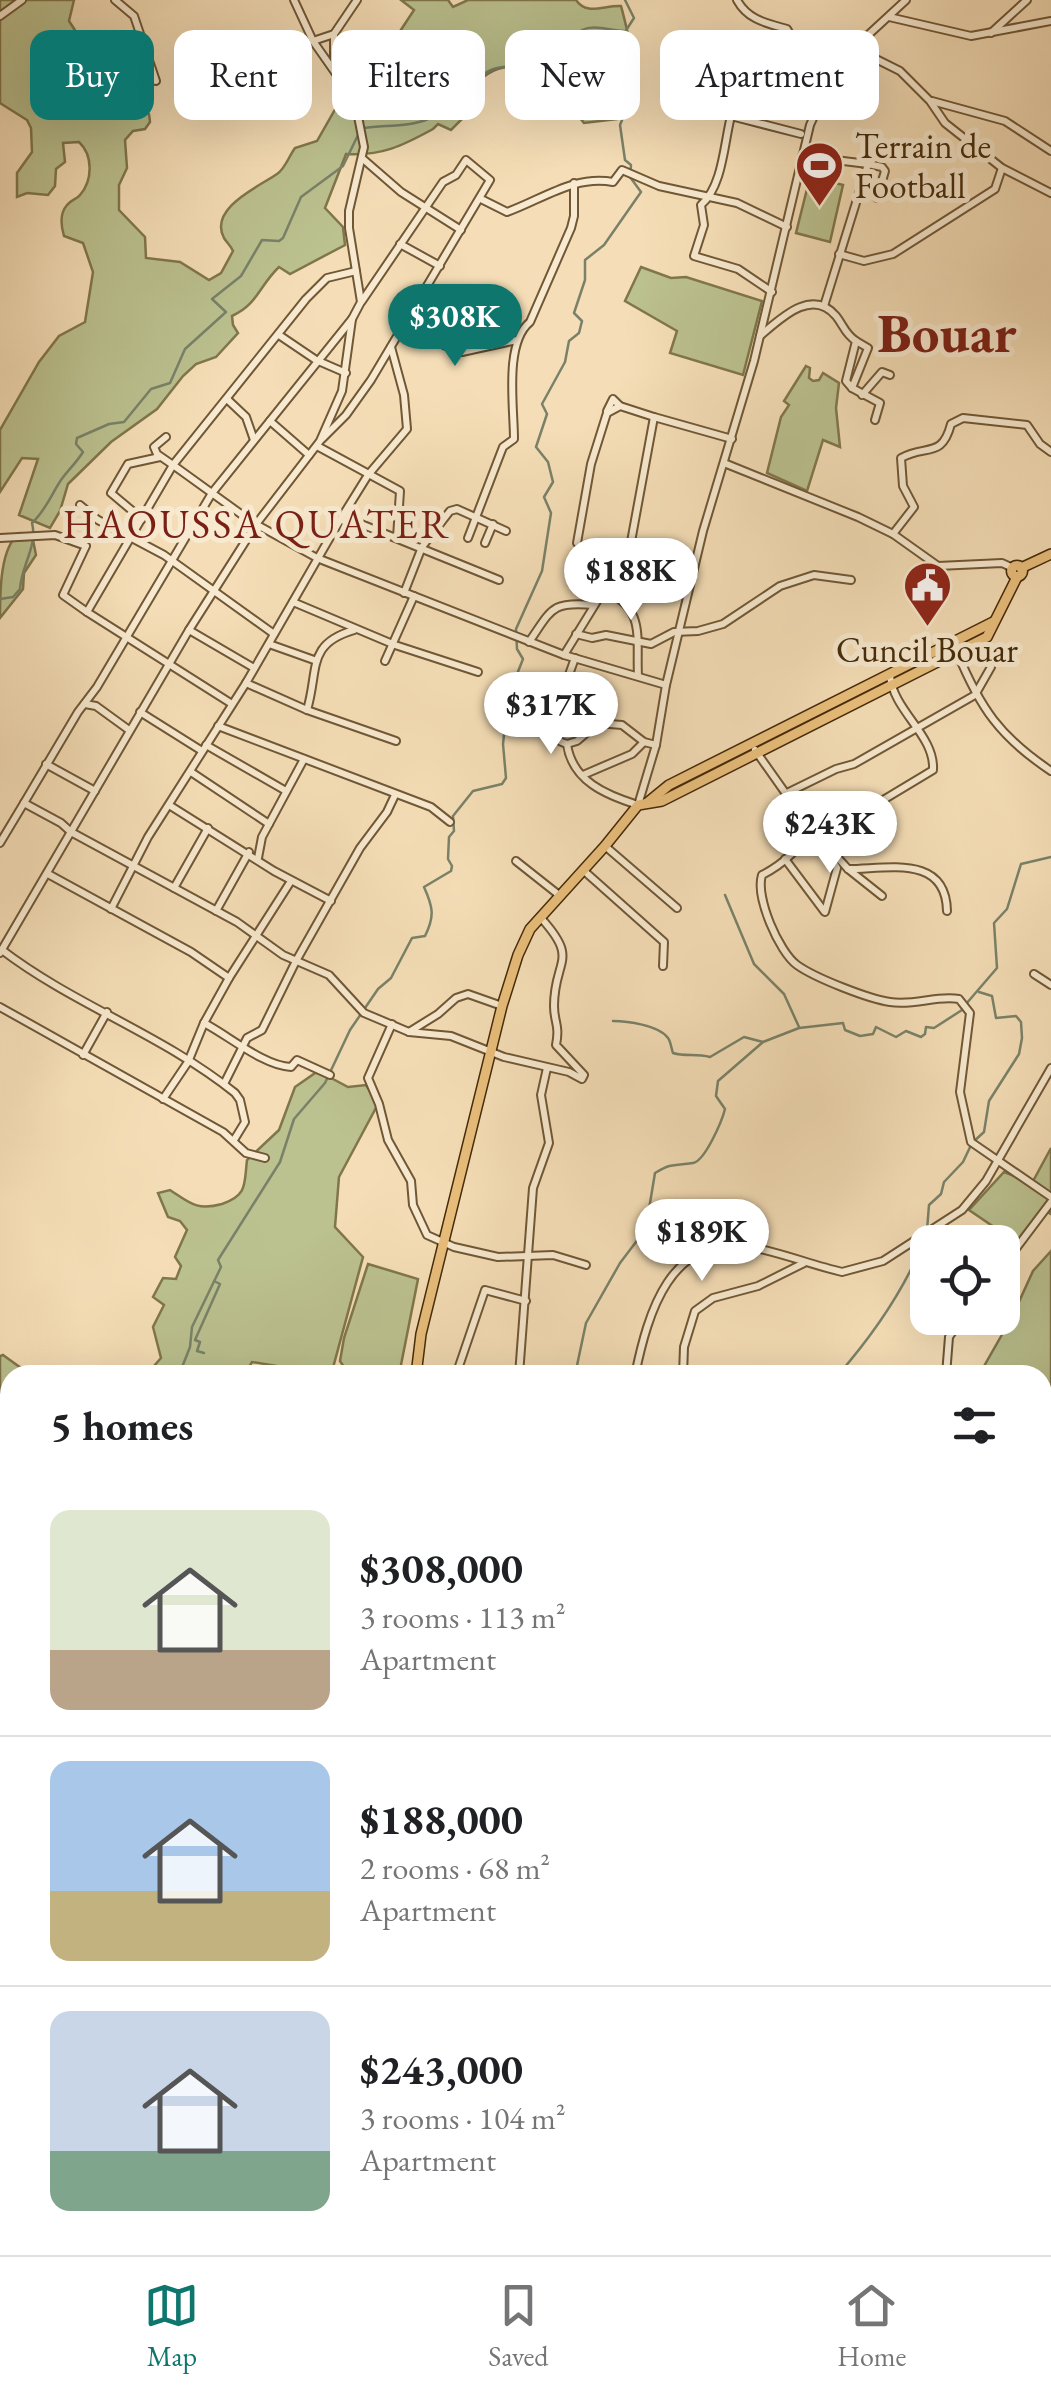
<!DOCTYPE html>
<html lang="en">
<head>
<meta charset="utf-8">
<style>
  :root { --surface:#fff; --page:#f6f6f6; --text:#202124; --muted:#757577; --line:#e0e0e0; --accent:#0f766e }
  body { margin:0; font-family:"EB Garamond",serif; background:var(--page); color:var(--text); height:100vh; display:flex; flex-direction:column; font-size:38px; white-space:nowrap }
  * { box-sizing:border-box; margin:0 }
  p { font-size:32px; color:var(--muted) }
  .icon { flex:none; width:55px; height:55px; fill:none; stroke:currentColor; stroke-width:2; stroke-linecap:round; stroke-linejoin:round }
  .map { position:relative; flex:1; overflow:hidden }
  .side { position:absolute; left:0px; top:1365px; width:1052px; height:890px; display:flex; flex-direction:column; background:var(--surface); border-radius:30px 30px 0 0; box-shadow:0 10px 40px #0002 }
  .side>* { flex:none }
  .guide { position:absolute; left:30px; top:30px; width:992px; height:90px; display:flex; gap:20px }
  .fabs { position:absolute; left:910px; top:1225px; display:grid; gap:20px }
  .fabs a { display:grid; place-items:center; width:110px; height:110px; border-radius:20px; background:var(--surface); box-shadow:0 10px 40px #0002; font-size:50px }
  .price { position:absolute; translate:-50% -85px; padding:0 22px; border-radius:35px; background:#fff; color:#222; font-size:32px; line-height:65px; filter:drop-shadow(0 2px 5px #0008) }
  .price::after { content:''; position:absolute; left:50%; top:60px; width:30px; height:22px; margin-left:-15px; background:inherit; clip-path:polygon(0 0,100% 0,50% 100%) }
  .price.on { background:var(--accent); color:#fff }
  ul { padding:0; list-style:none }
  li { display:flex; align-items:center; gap:30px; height:250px; padding:0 50px }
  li+li { border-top:2px solid var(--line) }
  li span { display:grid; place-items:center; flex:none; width:280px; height:200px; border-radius:20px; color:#555 }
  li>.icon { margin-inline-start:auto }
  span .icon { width:120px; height:120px; fill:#fffc; stroke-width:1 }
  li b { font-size:42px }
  h2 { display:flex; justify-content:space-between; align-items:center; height:120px; padding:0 50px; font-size:42px }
  .pill { padding:0 35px; border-radius:20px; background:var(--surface); box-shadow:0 10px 40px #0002; font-size:35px; line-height:90px }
  .pill.on { background:var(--accent); color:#fff }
  .tabs { display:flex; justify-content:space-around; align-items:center; height:140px; border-top:2px solid var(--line); background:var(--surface); font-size:28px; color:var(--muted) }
  .tabs a { display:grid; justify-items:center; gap:5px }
  .tabs .on { color:var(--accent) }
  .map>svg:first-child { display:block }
  .green { fill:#bbc18f; stroke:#80764c; stroke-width:2.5 }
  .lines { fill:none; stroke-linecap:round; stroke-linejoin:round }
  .stream { stroke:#798269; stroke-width:2.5 }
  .minor-casing { stroke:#705735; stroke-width:10 }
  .major-casing { stroke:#442a0a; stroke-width:12 }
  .minor { stroke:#f8ead0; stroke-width:6 }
  .major { stroke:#eabf7c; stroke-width:9 }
  .labels { text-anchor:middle; stroke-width:10; stroke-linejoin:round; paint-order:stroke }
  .poi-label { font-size:35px; fill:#442a0a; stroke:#f8ead0; text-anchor:start }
  .quarter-label { font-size:40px; letter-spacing:2.5px; fill:#7a1f14; stroke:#f8ead0 }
  .town-label { font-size:55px; font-weight:bold; fill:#7a1f14; stroke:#f8ead0 }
</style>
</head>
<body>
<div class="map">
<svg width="1051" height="2255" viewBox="0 0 1051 2255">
  <rect width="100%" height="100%" fill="#f5deb7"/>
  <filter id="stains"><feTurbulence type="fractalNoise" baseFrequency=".002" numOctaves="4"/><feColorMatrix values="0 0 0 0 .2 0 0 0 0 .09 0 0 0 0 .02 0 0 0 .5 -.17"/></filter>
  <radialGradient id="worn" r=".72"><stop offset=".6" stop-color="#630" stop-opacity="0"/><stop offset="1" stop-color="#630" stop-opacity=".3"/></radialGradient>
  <g class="green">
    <path d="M0 0H74L69 21 82 41C79 46 75 50 73 55 69 69 84 90 98 93 119 97 135 96 149 114L150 122 145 129 133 131 125 140 127 168 119 185V210L145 237 146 258 180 262 209 280 221 273 233 251C231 246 227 243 224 238 208 208 260 186 277 174 285 169 289 156 295 148L317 141 357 71 372 54 376 41 391 45 414 10 401 0H448L453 7 468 0H576C587 16 604 5 621 6 631 44 643 85 617 119L584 123C577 113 574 115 564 109 552 101 531 79 523 67 503 65 491 69 476 83L474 107 451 130 438 124 433 129C402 146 382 156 346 154L325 208 343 227 345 245 290 274 279 267C259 286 258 304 232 316L233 325 238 333 216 357 196 364 183 376 157 409 111 442 68 484 60 511 50 528 19 515 38 459 22 458 0 492V430L39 362 59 336 85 322 93 272 83 243 64 236C61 226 60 213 67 205 71 200 77 199 80 195 93 180 93 155 79 142L63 143 65 162 56 169 55 186 48 195 27 193 17 197V173L32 152 31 128 27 120 0 103Z"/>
    <polygon points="810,177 843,185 830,242 796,233"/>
    <polygon points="641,267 671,278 686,277 762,301 743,375 670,353 677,331 625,301"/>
    <polygon points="806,366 810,368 809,378 813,381 819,380 823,373 839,383 836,408 840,447 823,440 807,491 767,473 781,417 789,405 784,401"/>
    <path d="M20 533 33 540 36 555 24 573 23 589 0 618C0 592 0 546 20 533Z"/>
    <path d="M318 1071 348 1087 366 1085 378 1104 339 1177 335 1227 363 1257 331 1375 252 1362 244 1375H160L157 1372 146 1375 161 1358 153 1327 164 1305 153 1297 163 1278 176 1279 181 1266 175 1257 187 1230 180 1221 168 1217 158 1193 170 1190C190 1203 197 1211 222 1204 248 1195 244 1184 247 1160L279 1130 295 1087Z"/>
    <polygon points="1051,1148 1051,1214 1047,1212 1016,1242 969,1210 1004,1172 1032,1183"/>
    <polygon points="1051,1251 1051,1604 1042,1601 1042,1375 979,1375 1012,1317 1033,1271"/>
    <polygon points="368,1264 418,1279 399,1375 349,1375 340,1361 344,1338"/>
    <polygon points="3,1355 28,1373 49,1375 10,1375 10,1745 0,1742 0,1356"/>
    <polygon points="1043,1714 1051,1718 1051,2031 1042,2029"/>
    <polygon points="0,1781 10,1785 10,1953 3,1978 10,1988 10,2048 0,2045"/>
    <polygon points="10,2077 10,2245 19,2245 19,2255 0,2255 0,2084"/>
    <polygon points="1051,2170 1051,2255 985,2255 983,2245 1042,2245 1043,2175"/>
    <polygon points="61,2245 134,2245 129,2255 57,2255"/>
    <polygon points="313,2245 788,2245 783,2255 305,2255"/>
    <polygon points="851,2245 895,2245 893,2253 902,2255 853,2255 856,2249"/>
  </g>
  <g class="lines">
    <g class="stream">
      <path d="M364 128C384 125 410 127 428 119 437 115 449 110 456 103 480 84 478 65 514 67L525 56C543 60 558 56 571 42 576 36 575 34 582 30 594 24 611 31 624 31"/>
      <path d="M0 599 13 597 20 589C21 566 38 546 32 523 46 510 51 495 61 480 68 470 77 462 83 452L76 444 77 438 109 424 124 422 151 389 170 383 185 349 226 312 212 299 241 276 262 240 279 241 283 238 301 197 343 166 359 133"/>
      <polyline points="725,895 754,964 784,994 799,1027"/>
      <polyline points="966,1004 997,968 994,923 1007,909 1021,864 1051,857"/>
      <path d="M613 1021C626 1021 659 1025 668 1038 671 1042 671 1048 673 1053 685 1057 696 1053 710 1057L744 1037 763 1042"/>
      <polyline points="927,1230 929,1205 941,1194 944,1182 963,1162 972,1143 984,1132 989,1101 1019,1054 1022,1038 1021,1022 1016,1016 996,1018 992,996 979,992"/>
      <polyline points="204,1353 197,1351 200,1342 195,1340 220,1284 214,1281"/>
      <path d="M179 1375 190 1347 192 1327 221 1267 218 1260 280 1162 294 1119 325 1083 350 1030 378 989 391 978 412 938 425 936C435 916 433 907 424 887L451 871 452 866 448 859 449 837 454 831 453 816 473 791 502 784 506 778 503 744 508 697 523 659 517 649 516 629 542 571 551 513 544 497 553 482 548 462 536 447 547 414 542 404 565 362 569 341 579 333 582 321 574 313 585 280V260L604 245 641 192 630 177 631 165 625 160 620 125 631 98 628 77 615 75 623 35 634 18 625 0"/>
      <path d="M575 1375 586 1323 620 1263 639 1238 648 1215 655 1173C673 1162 675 1166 693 1163 705 1161 722 1121 725 1109L716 1096 718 1081 763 1042 799 1028 843 1023 845 1030 860 1036 873 1034 876 1027 896 1037 906 1031 921 1037 925 1034 926 1027 934 1028 962 1010"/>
      <path d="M838 1375C872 1336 906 1287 925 1238"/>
      <polyline points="0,1453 10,1454"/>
      <polyline points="0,1923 10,1904"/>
    </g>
    <defs>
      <g id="minor">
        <polyline points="115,0 134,16 156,81"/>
        <path d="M294 0 313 41 355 101 364 147 349 211V228L361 302 352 319 212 493 97 687 78 712 24 803 61 823 71 832 237 922 283 955 329 975 364 1013 409 1032 451 1036 504 1057 569 1072 582 1079 584 1075 556 1045C560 1025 554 1022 554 1006 554 959 580 961 541 918"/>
        <polyline points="0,16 22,0"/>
        <polyline points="889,17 971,36 1051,21"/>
        <polyline points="991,33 1027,0"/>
        <polyline points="313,41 334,34 357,0"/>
        <polyline points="854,48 900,71 930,101 945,123 1002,168 1051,193"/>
        <path d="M674 55 803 88V56L787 29C766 23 748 20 737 0"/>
        <polyline points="334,67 334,34"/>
        <polyline points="932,101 1005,121 1051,151"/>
        <polyline points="802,156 868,164 824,306"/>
        <polyline points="363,159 401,192 461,230"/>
        <polyline points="868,164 882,167 885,171 877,198"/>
        <path d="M481 199 507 212C543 199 574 175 613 182L622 170 659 186 737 203 787 227"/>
        <polyline points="400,244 440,266"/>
        <polyline points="839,254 864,261 893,254 995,189 1002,168"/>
        <path d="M772 292 738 269 694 256 704 225 701 205C723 186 724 143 731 116L801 134"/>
        <polyline points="408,321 444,345 462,352 517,340"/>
        <polyline points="279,335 316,360 346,373"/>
        <path d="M760 336C780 319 812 287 836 316 844 326 845 334 856 341L846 381 852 388 880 403 875 420"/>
        <polyline points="852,388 868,348 856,341"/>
        <polyline points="862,395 882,372 890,375"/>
        <polyline points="227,399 246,417 254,440"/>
        <polyline points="607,411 613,399 620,406"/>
        <polyline points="270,421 309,455"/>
        <polyline points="166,437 154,447 157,454 173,465 306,299 327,278 356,271"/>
        <polyline points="322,439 346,415 371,380 490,180 466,160 456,175 443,182 362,301"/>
        <polyline points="317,446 400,491 397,538"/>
        <polyline points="724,463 858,517 893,534 938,566 1002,563 1013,568"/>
        <polyline points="80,505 98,520 164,555 274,634"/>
        <polyline points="142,519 111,493 128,464 160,457"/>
        <polyline points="340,520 356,522 499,580"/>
        <path d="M893 534 914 507 903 486 901 458C926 444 942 459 951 424L963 418 1027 425 1040 444 1051 452"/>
        <polyline points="0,538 55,535 86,546 63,595 87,612"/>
        <path d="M468 538 503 447 514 439C514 407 504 343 530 322L571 228 574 216V183"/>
        <polyline points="485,543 493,524"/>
        <polyline points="628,558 581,548 577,543 591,464 607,413 620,406 654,417"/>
        <path d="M604 590C646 609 636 636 638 676"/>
        <polyline points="404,593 422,547 450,511 457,509 506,531"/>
        <polyline points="293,602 395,645 478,672"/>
        <polyline points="189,630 254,668"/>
        <polyline points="576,634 592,638 606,635 651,644 674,632 698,631 723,624 780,586 814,575 851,580"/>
        <path d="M529 642C552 609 551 601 594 605"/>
        <polyline points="269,644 314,660"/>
        <path d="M957 652C980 708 1000 737 1051 771"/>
        <polyline points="564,655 604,590 628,558 654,417 732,439"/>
        <path d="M575 658C570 672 551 721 555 734 557 741 561 742 567 744L577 741 598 723 622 725 644 742 656 745"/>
        <polyline points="385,661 414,596"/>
        <polyline points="246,683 307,710 396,741"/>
        <polyline points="523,697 558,713"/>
        <polyline points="85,704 96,706 129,730"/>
        <polyline points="232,704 87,612 173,465 252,522 317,558 564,655 666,685"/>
        <path d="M307 710C319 670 306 644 354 630"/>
        <polyline points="140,712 202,751"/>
        <polyline points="218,726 431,807 450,822"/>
        <path d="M567 744C572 781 606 795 638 805L656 745 666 685 703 531 754 361 810 125 825 92 854 48 906 0"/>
        <polyline points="206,745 286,791"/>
        <path d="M755 750 808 825C807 845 780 866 762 875 755 897 779 952 797 965 815 978 869 999 890 1002 915 1006 936 995 959 999L970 1013 960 1092 971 1142 1051 1197"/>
        <polyline points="46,764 95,791"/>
        <polyline points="191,772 269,824"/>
        <polyline points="583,775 632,754 644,742"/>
        <polyline points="787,793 836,769 854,764 975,695 991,667 982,640"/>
        <polyline points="169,805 274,871 331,901"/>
        <polyline points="0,843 24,803"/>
        <polyline points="605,846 677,908"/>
        <polyline points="829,848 848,869 882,896"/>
        <polyline points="258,858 262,837 304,759"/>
        <polyline points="785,859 824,911"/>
        <polyline points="516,861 559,895"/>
        <path d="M848 869C887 869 946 854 947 911"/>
        <polyline points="583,870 664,942 663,966"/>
        <polyline points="48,874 191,952 229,978"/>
        <polyline points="174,888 208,828"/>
        <polyline points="111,909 148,837 246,683 340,520 368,475 407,429 404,395 391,347"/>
        <polyline points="216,911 249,852"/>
        <path d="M825 912 837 868 820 838 933 770C935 735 894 712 890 676"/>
        <path d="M2 950C74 1005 163 1035 235 1093L240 1100 245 1122 234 1140"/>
        <polyline points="0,953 189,630 257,523 320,441 342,391 352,319"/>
        <polyline points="1034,974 1051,985"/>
        <polyline points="0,1007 223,1132 246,1153 265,1158"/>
        <path d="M204 1023C229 1036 264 1066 291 1067L297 1060 330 1075"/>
        <polyline points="392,1024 368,1078 379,1104 388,1140 411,1181 413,1205 427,1235 454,1247 498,1257 553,1255 586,1265"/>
        <polyline points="409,1032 438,1014 456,998 468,994 502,1006"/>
        <polyline points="83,1055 107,1012"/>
        <polyline points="224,1084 247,1038 262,1030 296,961 360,848 387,812 395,795"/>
        <polyline points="163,1099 188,1062 204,1023 229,978 291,881"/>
        <polyline points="1002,1267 1051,1202"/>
        <polyline points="456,1375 485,1290 526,1301"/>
        <polyline points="519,1375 533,1188 549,1143 541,1095 547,1068"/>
        <path d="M635 1375C648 1313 670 1233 751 1247 782 1253 812 1265 842 1272L883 1261 962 1210 986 1181 1051 1068"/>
        <polyline points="683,1375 684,1347 695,1311 713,1298 758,1286 804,1263"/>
        <polyline points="946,1375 949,1337 962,1318"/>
        <polyline points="1042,1426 1051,1420"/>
        <polyline points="1042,1490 1051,1454"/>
        <polyline points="29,2255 34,2245"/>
        <polyline points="411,2255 411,2245"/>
      </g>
      <g id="major">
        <circle cx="1017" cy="571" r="5.5"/>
        <polyline points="1021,568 1051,554"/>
        <polyline points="647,803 669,785 993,622"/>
        <polyline points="416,1375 421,1334 502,1006 518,955 530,929 605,846 638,805 662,801 987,637 1017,577"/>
        <polyline points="118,2255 122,2245"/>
      </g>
    </defs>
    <use href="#minor" class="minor-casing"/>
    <use href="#major" class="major-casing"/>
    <use href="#minor" class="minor"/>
    <use href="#major" class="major"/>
  </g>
  <defs>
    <symbol id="stadium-pin" viewBox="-11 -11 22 30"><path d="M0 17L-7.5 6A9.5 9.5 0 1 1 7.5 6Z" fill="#8f2418" stroke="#f8ead0"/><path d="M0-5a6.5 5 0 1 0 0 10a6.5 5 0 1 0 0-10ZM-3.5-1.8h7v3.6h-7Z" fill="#fff"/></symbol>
    <symbol id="civic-pin" viewBox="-11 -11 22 30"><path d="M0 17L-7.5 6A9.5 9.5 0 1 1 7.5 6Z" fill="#8f2418" stroke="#f8ead0"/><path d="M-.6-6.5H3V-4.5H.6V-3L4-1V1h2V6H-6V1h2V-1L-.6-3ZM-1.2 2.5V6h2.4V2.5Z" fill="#fff"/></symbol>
  </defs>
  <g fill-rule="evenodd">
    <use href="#stadium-pin" x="792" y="138" width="55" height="75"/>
    <use href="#civic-pin" x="900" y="558" width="55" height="75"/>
  </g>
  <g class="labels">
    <g class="poi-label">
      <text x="855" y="158">Terrain de<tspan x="855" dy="40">Football</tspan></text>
      <text x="927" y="662" text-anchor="middle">Cuncil Bouar</text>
    </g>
    <g class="quarter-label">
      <text x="257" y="538">HAOUSSA QUATER</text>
    </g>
    <g class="town-label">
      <text x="947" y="352">Bouar</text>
    </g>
  </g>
  <rect width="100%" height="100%" filter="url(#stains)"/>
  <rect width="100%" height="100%" fill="url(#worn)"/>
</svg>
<div class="fabs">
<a><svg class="icon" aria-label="locate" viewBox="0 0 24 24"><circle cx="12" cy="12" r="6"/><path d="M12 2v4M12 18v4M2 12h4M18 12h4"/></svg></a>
</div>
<b class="price on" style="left:455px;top:369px">$308K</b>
<b class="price" style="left:631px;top:623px">$188K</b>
<b class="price" style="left:551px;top:757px">$317K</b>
<b class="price" style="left:830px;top:876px">$243K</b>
<b class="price" style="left:702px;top:1284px">$189K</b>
<div class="guide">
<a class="pill on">Buy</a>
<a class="pill">Rent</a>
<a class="pill">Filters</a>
<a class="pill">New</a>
<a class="pill">Apartment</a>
</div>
<section class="side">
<h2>5 homes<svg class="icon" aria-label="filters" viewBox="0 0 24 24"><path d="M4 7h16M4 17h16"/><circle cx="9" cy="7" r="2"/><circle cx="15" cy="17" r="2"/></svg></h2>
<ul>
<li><span style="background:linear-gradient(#dfe7d0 70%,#b9a48a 0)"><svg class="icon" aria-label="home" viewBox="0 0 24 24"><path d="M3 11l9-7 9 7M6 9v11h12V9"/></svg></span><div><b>$308,000</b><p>3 rooms · 113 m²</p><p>Apartment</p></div></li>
<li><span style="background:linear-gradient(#a9c7e8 65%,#c2b280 0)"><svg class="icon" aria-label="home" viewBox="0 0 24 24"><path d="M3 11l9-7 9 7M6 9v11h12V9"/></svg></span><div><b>$188,000</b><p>2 rooms · 68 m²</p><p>Apartment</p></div></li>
<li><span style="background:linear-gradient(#c9d6e8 70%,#7fa58c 0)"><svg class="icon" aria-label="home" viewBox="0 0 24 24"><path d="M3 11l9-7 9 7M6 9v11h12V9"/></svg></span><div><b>$243,000</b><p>3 rooms · 104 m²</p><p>Apartment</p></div></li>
</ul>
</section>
</div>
<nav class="tabs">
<a class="on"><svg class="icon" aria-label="map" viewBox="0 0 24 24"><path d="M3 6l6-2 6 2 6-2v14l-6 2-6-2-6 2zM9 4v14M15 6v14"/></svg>Map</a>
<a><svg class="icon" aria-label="saved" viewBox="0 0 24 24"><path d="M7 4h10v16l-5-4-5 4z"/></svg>Saved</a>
<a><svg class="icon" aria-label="home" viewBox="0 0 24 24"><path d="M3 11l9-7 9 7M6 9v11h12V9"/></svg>Home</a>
</nav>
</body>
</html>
